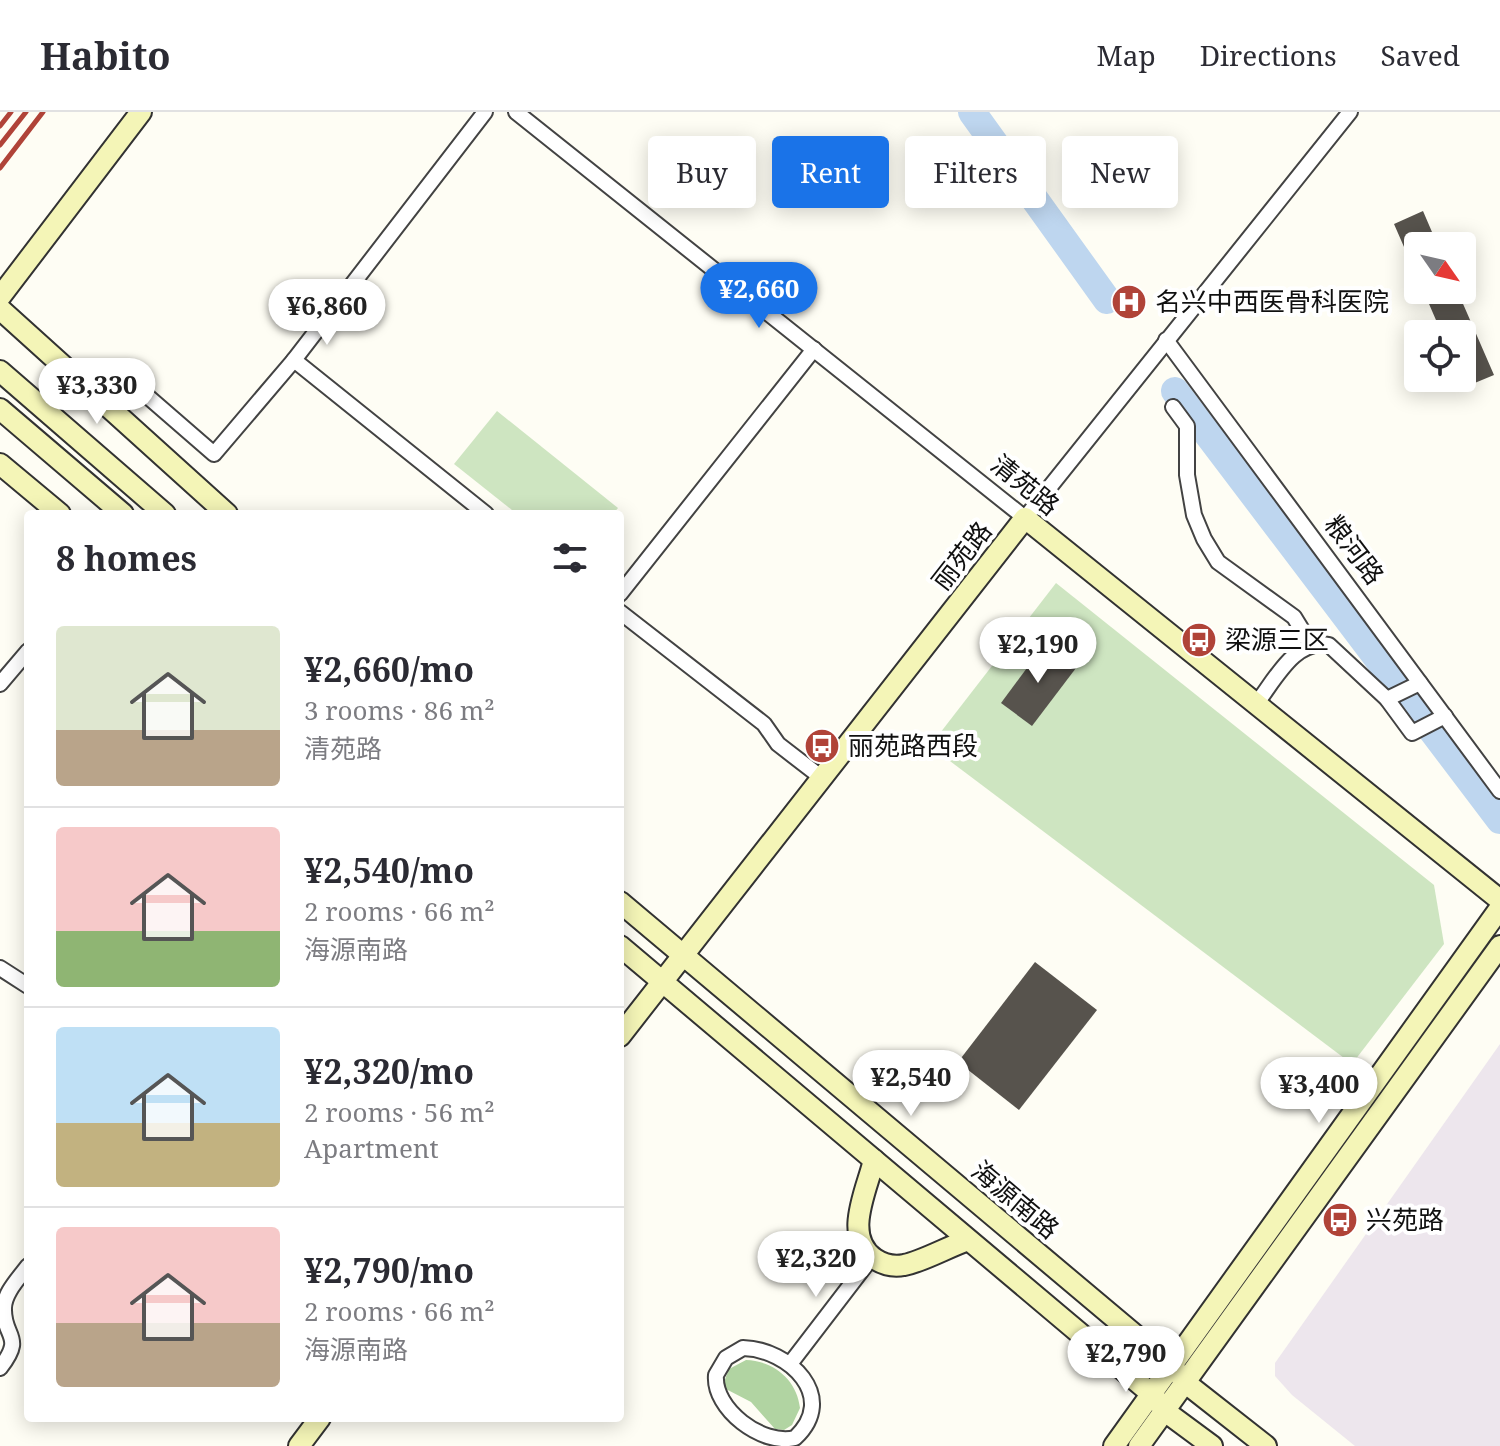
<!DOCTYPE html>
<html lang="en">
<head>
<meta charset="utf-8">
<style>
  :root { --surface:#fff; --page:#f2f2f3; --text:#2b2b33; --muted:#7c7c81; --line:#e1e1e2; --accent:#1a73e8 }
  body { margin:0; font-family:"Noto Serif","Noto Sans SC",serif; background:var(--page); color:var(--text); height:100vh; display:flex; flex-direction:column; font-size:30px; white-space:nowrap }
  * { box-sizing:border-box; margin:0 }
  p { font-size:26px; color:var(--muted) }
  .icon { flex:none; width:44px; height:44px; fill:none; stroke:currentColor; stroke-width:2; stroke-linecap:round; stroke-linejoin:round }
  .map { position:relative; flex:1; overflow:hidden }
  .panel { position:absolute; left:24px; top:398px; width:600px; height:912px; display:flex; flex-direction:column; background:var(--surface); border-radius:8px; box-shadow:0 4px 20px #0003 }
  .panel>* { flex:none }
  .hud { position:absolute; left:648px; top:24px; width:732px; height:72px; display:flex; gap:16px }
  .needle { width:52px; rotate:124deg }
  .buttons { position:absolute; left:1404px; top:120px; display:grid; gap:16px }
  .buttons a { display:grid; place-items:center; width:72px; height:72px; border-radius:8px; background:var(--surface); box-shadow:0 4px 20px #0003; font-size:40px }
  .price { position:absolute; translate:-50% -68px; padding:0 18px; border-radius:28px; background:#fff; color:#222; font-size:26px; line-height:52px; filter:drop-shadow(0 2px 4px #0008) }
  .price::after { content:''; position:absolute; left:50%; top:48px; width:24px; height:18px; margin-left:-12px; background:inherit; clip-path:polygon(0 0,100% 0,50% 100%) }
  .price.active { background:var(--accent); color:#fff }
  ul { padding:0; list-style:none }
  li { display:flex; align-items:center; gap:24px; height:200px; padding:0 32px }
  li+li { border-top:2px solid var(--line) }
  li span { display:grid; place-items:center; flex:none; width:224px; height:160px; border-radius:8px; color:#555 }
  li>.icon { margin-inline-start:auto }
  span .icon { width:96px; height:96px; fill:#fffc; stroke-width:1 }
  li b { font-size:34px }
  h2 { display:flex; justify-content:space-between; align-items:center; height:96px; padding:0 32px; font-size:34px }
  .pill { padding:0 28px; border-radius:8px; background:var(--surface); box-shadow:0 4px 20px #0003; font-size:28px; line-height:72px }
  .pill.active { background:var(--accent); color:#fff }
  header { display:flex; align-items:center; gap:48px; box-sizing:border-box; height:112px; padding:0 40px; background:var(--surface); border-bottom:2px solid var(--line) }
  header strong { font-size:38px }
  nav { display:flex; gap:44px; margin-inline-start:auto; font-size:28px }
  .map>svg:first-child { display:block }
  .industrial { fill:#ede6ed }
  .green { fill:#cee5c1 }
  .forest { fill:#b1d4a2 }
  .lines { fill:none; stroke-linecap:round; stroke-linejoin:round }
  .river { stroke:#bed6ef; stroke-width:28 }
  .building { fill:#57534d }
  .street-casing { stroke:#434343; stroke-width:18 }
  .secondary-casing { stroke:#323232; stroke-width:24 }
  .street { stroke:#fff; stroke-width:14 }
  .secondary { stroke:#f4f5b7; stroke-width:20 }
  .rail { stroke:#b04338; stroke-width:5 }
  .labels { text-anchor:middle; stroke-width:8; stroke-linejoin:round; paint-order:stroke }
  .poi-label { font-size:26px; fill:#101010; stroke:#fff; text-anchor:start }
  .street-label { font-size:26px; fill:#101010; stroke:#fff }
</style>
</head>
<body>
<header>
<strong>Habito</strong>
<nav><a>Map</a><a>Directions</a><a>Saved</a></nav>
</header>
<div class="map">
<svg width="1500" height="1334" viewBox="0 0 1500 1334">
  <rect width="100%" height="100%" fill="#fefdf4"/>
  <polygon class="industrial" points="1500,932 1500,1334 1355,1334 1292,1283 1275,1264 1275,1251"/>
  <g class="green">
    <polygon points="497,299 618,396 613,402 517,402 454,352"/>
    <polygon points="1056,471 1434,773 1444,832 1352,952 930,634"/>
  </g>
  <path class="forest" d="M746 1248C774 1249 797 1268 800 1296L792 1313 784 1318 775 1317 751 1290 722 1275 729 1257Z"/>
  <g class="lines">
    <g class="river">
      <polyline points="972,0 1107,188"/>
      <polyline points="1175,279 1500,708"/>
    </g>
  </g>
  <g class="building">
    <polygon points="1423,99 1438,134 1418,134 1418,167 1394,112"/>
    <polygon points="1423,178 1457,178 1494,263 1465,275 1462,268 1462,222 1442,222"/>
    <polygon points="1044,533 1076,556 1032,614 1001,591"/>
    <polygon points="1035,850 1097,898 1019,998 958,950"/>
  </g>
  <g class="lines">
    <defs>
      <g id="street">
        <polyline points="516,0 1025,406 1350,0"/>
        <polyline points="1166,228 1500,679"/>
        <polyline points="294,248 486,402"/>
        <polyline points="1173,295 1187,314 1187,363 1194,403 1204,427 1218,450 1294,505 1310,531"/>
        <polyline points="115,300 134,282 146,283 214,342 294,248 485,0"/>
        <polyline points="620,482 814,237"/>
        <polyline points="620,500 764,612 778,632 822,666"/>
        <polyline points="0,572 28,539"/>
        <polyline points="1387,587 1420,571"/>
        <path d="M1256 592C1275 568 1295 526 1329 533L1387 587 1412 621 1445 604"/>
        <polyline points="0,856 28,874"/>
        <path d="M743 1236C789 1237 839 1285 795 1326 762 1334 713 1297 716 1263L726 1246Z"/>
        <polyline points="790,1252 872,1145"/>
        <path d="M0 1256C25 1224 4 1226 4 1198 3 1182 19 1166 28 1154"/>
      </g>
      <g id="secondary">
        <polyline points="0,185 141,0"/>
        <polyline points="0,197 227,402"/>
        <polyline points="0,259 165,402"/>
        <polyline points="0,297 123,402"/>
        <polyline points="0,352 60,402"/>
        <polyline points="620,790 1173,1255 1187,1272 1266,1334"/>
        <polyline points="620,834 1153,1283 1166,1300 1212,1334"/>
        <polyline points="620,924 1025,406 1500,788"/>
        <path d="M874 1048C867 1078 842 1125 875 1147 884 1153 893 1155 904 1153 919 1151 950 1134 968 1128"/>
        <polyline points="299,1334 320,1306"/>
        <polyline points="1114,1334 1500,796"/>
        <polyline points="1139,1334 1500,834"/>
      </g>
    </defs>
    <use href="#street" class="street-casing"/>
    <use href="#secondary" class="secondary-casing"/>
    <use href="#street" class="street"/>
    <use href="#secondary" class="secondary"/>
    <g class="rail">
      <polyline points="0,14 11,0"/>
      <polyline points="0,33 26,0"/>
      <polyline points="0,56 43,0"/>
    </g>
  </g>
  <defs>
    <symbol id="hospital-disc" viewBox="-11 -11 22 22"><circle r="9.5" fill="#b04338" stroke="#fff"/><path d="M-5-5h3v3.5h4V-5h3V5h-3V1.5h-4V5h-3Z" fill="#fff"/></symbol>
    <symbol id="bus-disc" viewBox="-11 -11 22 22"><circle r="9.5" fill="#b04338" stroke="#fff"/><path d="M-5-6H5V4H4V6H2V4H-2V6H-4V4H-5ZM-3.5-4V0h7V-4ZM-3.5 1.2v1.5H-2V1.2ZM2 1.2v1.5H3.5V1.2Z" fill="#fff"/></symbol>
  </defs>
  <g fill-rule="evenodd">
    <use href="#hospital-disc" x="1109" y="170" width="40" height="40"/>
    <use href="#bus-disc" x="1179" y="508" width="40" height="40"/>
    <use href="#bus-disc" x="802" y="614" width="40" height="40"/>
    <use href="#bus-disc" x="1320" y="1088" width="40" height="40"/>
  </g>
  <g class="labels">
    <g class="poi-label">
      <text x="1155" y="199">名兴中西医骨科医院</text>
      <text x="1225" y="537">梁源三区</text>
      <text x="848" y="643">丽苑路西段</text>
      <text x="1366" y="1117">兴苑路</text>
    </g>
    <g class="street-label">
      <text transform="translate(1025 373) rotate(39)" y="9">清苑路</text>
      <text transform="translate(1354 438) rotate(53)" y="9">粮河路</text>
      <text transform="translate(962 444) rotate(-52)" y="9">丽苑路</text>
      <text transform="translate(1015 1088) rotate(40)" y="9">海源南路</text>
    </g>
  </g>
</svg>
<div class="buttons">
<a><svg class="needle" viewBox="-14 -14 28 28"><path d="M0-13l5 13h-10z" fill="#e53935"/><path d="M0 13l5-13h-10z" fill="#7c7c81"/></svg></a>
<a><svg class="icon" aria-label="locate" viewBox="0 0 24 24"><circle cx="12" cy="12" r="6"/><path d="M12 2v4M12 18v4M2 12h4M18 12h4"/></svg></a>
</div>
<b class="price active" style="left:759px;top:218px">¥2,660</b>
<b class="price" style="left:327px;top:235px">¥6,860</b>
<b class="price" style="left:97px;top:314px">¥3,330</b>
<b class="price" style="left:1038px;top:573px">¥2,190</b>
<b class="price" style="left:911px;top:1006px">¥2,540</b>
<b class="price" style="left:1319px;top:1013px">¥3,400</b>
<b class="price" style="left:816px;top:1187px">¥2,320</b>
<b class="price" style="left:1126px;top:1282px">¥2,790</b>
<div class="hud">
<a class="pill">Buy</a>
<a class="pill active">Rent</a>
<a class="pill">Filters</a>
<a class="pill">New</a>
</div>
<section class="panel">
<h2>8 homes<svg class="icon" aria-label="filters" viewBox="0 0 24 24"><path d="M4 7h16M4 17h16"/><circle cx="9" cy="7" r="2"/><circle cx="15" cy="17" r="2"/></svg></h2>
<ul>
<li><span style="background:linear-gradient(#dfe7d0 65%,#b9a48a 0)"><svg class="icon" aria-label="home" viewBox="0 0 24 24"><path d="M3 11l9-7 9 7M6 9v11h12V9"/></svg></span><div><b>¥2,660/mo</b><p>3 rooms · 86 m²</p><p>清苑路</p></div></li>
<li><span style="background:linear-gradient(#f6c9c9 65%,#8fb573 0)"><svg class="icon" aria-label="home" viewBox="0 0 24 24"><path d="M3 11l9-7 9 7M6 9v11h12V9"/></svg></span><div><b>¥2,540/mo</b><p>2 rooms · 66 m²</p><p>海源南路</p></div></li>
<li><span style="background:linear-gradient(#bfe0f5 60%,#c2b280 0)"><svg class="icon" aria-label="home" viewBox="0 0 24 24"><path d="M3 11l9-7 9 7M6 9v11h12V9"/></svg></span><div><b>¥2,320/mo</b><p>2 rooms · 56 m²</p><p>Apartment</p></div></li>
<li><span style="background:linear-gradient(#f6c9c9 60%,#b9a48a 0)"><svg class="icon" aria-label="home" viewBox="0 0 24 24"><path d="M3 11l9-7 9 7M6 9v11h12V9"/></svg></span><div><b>¥2,790/mo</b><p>2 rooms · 66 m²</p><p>海源南路</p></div></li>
</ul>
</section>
</div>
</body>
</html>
